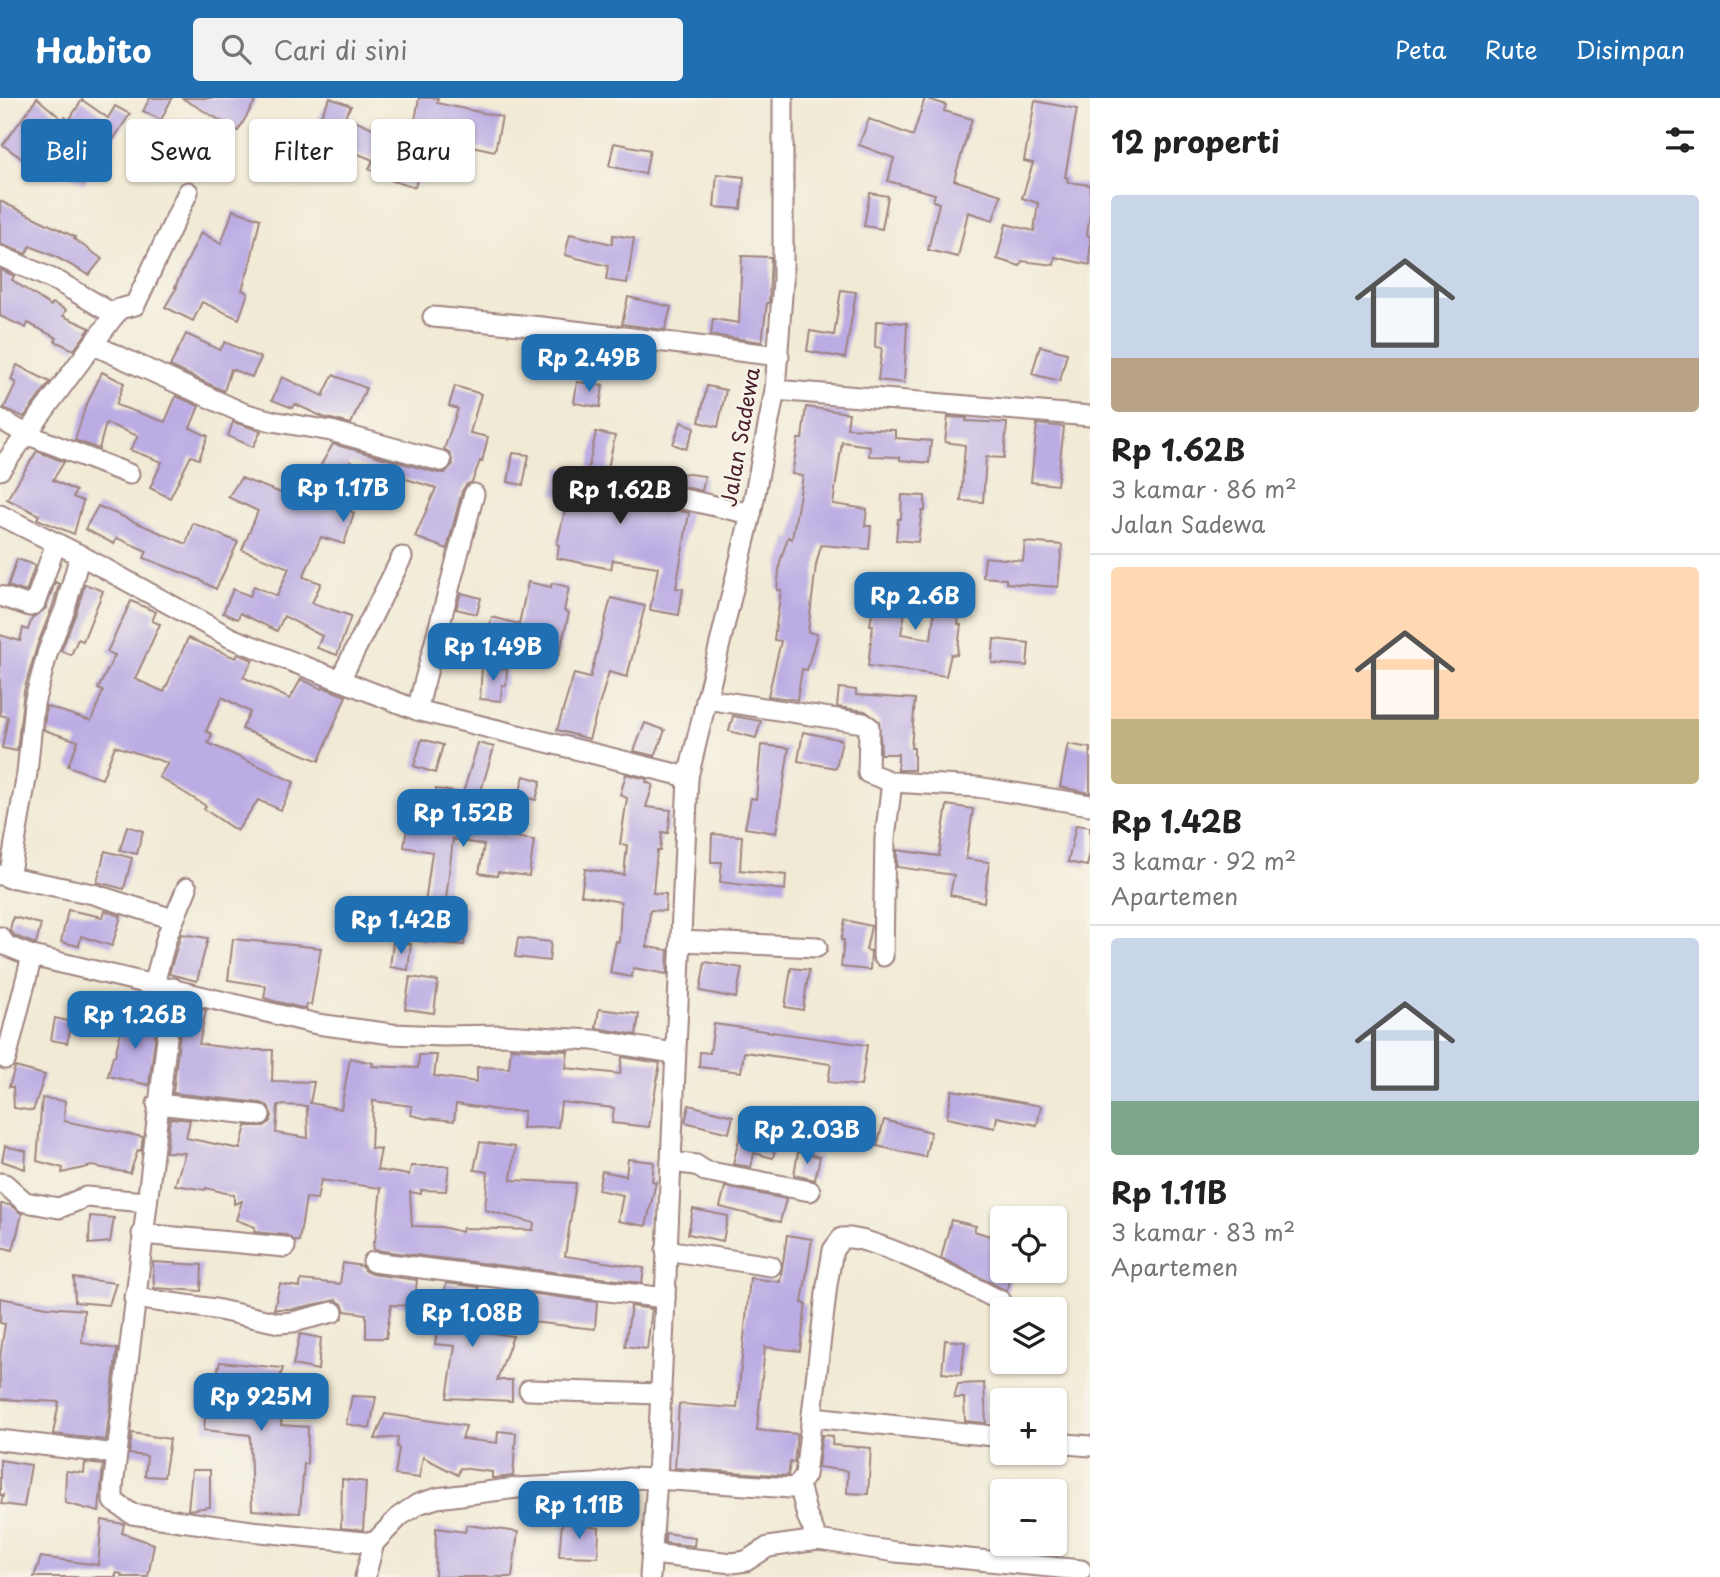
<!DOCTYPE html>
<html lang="id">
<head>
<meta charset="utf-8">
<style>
  :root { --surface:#fff; --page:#f2f2f2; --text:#222; --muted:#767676; --line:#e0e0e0; --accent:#1f6fb2 }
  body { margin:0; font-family:"Playpen Sans",sans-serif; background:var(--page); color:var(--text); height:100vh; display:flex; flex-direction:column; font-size:26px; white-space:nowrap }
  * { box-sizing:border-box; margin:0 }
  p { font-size:23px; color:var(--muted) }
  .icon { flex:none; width:38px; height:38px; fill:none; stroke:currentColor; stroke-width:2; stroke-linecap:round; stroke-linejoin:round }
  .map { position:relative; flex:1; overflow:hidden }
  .sheet { display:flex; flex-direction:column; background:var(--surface); width:630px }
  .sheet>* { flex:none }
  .top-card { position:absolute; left:21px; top:21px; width:665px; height:63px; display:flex; gap:14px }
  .controls { position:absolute; left:990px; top:1108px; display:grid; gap:14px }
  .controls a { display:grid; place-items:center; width:77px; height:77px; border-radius:7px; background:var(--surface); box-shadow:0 2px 5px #0004; font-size:35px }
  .price { position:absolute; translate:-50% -60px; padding:0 16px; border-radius:14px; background:var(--accent); color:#fff; font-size:23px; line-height:46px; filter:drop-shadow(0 2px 4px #0008) }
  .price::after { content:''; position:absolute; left:50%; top:42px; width:21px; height:16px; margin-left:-10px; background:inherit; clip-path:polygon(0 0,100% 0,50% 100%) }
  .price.selected { background:#222; color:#fff }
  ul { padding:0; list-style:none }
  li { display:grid; align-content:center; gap:14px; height:371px; padding:0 21px }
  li+li { border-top:2px solid var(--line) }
  li span { display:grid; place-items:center; height:217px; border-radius:7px; color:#555 }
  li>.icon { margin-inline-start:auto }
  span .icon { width:126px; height:126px; fill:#fffc; stroke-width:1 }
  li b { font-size:30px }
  h2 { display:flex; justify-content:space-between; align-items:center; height:84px; padding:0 21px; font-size:30px }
  .tag { padding:0 24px; border-radius:7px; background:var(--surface); box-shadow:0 2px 5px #0004; font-size:24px; line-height:63px }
  .tag.selected { background:var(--accent); color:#fff }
  header { display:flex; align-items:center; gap:42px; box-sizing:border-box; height:98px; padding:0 35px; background:var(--accent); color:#fff }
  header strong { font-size:33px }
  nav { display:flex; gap:38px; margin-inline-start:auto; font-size:24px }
  .search { width:490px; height:63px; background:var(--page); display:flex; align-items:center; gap:18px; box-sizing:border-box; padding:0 24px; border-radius:7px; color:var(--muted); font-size:26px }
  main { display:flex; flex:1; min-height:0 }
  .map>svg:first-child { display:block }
  .building { fill:#bbace3; fill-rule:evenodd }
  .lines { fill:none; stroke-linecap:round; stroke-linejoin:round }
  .minor-casing { stroke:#9e8480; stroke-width:23 }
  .minor { stroke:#fff; stroke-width:19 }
  .labels { text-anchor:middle; stroke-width:5; stroke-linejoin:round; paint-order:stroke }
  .street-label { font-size:21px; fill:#4a1f2b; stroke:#f7f3e8 }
</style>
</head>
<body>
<header>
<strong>Habito</strong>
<div class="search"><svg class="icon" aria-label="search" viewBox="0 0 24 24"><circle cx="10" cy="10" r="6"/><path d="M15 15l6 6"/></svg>Cari di sini</div>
<nav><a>Peta</a><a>Rute</a><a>Disimpan</a></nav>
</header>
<main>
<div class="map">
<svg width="1090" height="1479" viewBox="0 0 1090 1479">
  <rect width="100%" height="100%" fill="#f7f3e8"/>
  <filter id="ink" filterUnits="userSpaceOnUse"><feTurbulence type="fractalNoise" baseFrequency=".0143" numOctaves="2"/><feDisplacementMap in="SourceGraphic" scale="14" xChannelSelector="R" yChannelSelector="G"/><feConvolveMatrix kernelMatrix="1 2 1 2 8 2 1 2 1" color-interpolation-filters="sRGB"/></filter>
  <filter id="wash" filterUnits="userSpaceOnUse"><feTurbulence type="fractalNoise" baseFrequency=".00686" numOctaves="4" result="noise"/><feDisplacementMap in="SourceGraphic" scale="28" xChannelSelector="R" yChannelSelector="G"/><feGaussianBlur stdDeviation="1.57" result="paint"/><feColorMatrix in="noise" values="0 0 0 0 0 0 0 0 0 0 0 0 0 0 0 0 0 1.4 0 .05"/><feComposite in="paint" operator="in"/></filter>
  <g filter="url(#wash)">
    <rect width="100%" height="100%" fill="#f1ead5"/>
    <g id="blocks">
      <g class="building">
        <polygon points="37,0 63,22 65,19 69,22 82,2 108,20 115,8 130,16 84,86 72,78 84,60 46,32 24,62 3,47"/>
        <polygon points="150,0 172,0 161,22 143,13"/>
        <polygon points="182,0 257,0 238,33"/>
        <polygon points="330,0 351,8 345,18 384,35 387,28 412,39 419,0 438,0 437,5 502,19 495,53 458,45 460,33 432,27 415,89 393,83 369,71 373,62 337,47 340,38 316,26"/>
        <polygon points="925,0 946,7 944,13 972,21 954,82 1001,97 993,122 968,114 958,159 928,152 939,105 933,103 935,96 888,83 894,60 859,47 869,21 913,38"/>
        <polygon points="1035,3 1077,11 1065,79 1068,80 1067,84 1090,87 1090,114 1087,137 1090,138 1090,167 1055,159 1054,167 1022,163 1020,168 997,161 1006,126 1034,133 1038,105 1022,100 1033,65 1024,63"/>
        <polygon points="614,45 650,52 645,76 609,68"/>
        <polygon points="717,76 744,79 741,111 714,109"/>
        <polygon points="870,95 888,98 882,131 864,128"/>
        <polygon points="0,103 75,139 74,141 102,161 89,177 54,158 30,148 26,156 0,146"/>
        <polygon points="233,112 260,121 250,166 242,192 248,195 239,221 202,204 193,223 165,209 177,189 175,189 201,134 221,146"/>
        <polygon points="570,136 612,146 613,137 634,140 627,185 606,182 608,168 565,157"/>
        <polygon points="742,158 771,159 769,205 767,205 762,244 711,237 713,221 739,225"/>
        <polygon points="0,171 14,178 12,182 51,208 52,205 66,212 63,218 90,230 74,252 55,243 57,240 28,225 26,230 0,218"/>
        <polygon points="841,192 856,194 845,260 807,253 810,233 834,237"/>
        <polygon points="628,199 671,209 665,232 622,226"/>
        <polygon points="876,223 907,225 904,285 878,282 882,250 875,249"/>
        <polygon points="186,236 220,252 225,244 261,260 252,279 231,271 224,293 170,268"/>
        <polygon points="1040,248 1067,255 1060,283 1032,276"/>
        <polygon points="17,267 50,284 24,319 4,310 16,285 11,282"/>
        <polygon points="102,274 124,285 116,307 165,324 176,298 199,308 190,330 208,338 199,361 191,358 170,400 150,390 162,364 130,352 138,338 106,325 99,351 75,342 85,310"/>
        <polygon points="333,277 366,290 351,326 323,319 295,306 293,310 272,302 282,279 323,298"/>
        <polygon points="577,284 603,287 600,309 574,305"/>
        <polygon points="455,288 481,296 470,335 488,339 482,364 480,363 472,384 466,387 462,393 447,451 415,439 436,390 350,364 333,405 354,415 344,446 321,439 303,479 321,485 312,505 351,518 337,557 317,550 322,538 284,518 277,533 240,515 238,521 223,515 233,491 250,498 254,488 277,498 289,470 242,452 258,413 228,399 241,380 308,405 321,373 318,372 333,346 438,375 445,375 453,366 450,355 444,351 458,311 449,308"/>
        <polygon points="707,288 726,292 718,329 699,324"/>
        <polygon points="806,309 849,315 847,330 895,332 895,340 931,343 929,365 900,362 900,359 869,358 870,348 842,344 833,406 867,411 865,428 871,428 869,451 821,447 816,467 808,534 817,536 807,572 802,571 797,602 768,598 781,543 774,542 781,492 777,492 780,464 788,439 792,441 803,378 792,376 798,341 802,341"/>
        <polygon points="948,319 967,320 966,323 1007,325 1004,360 986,359 983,404 961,403 965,347 945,344"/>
        <polygon points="233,324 261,333 253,349 228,338"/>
        <polygon points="681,324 695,329 686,351 673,346"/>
        <polygon points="1037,326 1064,329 1057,387 1031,384"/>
        <polygon points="596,334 615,338 608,370 615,372 614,375 637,380 631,389 632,398 630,408 667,414 667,410 689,415 676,490 683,491 679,517 650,512 658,469 613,462 611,471 557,460 559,447 557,446 568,400 553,396 560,369 587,377"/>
        <polygon points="37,353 64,364 53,382 76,393 73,399 83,403 74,436 37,421 39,417 7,401"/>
        <polygon points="513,355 529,357 523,387 508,384"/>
        <polygon points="673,374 705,378 702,393 671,386"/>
        <polygon points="902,397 925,398 925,413 922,413 918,444 896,442 898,421 901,421"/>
        <polygon points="98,408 186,446 193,425 238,444 216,491 201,483 201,482 144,460 147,453 117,440 114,446 85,431"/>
        <polygon points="1025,444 1062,447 1058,489 1006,485 1006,481 983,479 985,459 1023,463"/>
        <polygon points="17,461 35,467 26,494 8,488"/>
        <polygon points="938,483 963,486 958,526 961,527 957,557 951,556 946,578 868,568 873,527 870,527 877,487 909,493 901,536 931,541"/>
        <polygon points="55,484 59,486 53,507 37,548 24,593 17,653 2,650 8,619 0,617 0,537 20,543 23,530 28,532 32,520 46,510"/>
        <polygon points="528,484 551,489 552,485 569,489 564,513 569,515 559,557 517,546 516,549 486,542 492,519 519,526"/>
        <polygon points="85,486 103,493 83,543 78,541 71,557 61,553 76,515"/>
        <polygon points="461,495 481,500 477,516 456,511"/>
        <polygon points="611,500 645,508 627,579 609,574 589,641 557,632 574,576 590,580"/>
        <polygon points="131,503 156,514 152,523 160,526 135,581 164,594 188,540 236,560 238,556 253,562 243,579 290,601 301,581 322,591 323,589 346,598 319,663 242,631 250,614 222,599 206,633 212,636 208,645 294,684 281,712 258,702 237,733 204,711 206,708 159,679 168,665 115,648 102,681 68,668 78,643 44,632 46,608 91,623 103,593 98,591 115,557 107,554"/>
        <polygon points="994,541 1029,545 1027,568 992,565"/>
        <polygon points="482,569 507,571 506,588 502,587 501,603 480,601"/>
        <polygon points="839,590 856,592 856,597 915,601 911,650 914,650 914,672 898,672 898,656 881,656 879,623 865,613 837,609"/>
        <polygon points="733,618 761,623 756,640 729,633"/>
        <polygon points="645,625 665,632 655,658 634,653"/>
        <polygon points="803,634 842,642 836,670 798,663"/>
        <polygon points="422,641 443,647 435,675 414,668"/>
        <polygon points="478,645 494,649 480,696 487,698 483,720 509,725 507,738 534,742 529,778 498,774 497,778 479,775 484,747 453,741 446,802 449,802 448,807 468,808 464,847 420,843 432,754 404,749 409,717 432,721 436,691 463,695"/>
        <polygon points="1068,646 1090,650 1090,695 1060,689"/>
        <polygon points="761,647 789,650 776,735 745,730 751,700 756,701"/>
        <polygon points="626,676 647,681 646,684 653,687 646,709 671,712 668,735 662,734 660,753 657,753 653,795 666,796 665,813 650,812 647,849 668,852 667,876 633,870 632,879 610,875 616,843 619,844 621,804 581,797 585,771 624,777 627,747 620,746 627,700 620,697"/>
        <polygon points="524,678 541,683 536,702 519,697"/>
        <polygon points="947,707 973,711 966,761 989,764 984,804 950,797 954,777 897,769 897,752 939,758"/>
        <polygon points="1076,727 1090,729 1090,755 1087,768 1068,764"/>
        <polygon points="127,728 143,733 137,756 120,752"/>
        <polygon points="712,736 742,738 740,772 786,777 785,792 720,784 722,764 711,764"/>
        <polygon points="105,753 132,760 124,791 97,784"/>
        <polygon points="68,812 103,819 105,813 121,818 112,848 81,838 79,848 61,844"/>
        <polygon points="13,819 41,826 36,846 15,838 10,832"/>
        <polygon points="845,822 871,828 866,852 871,853 870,872 841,869 844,842 841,842"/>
        <polygon points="181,836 208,840 197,883 169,876"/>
        <polygon points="518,840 551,844 549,863 515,859"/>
        <polygon points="233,841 321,850 311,907 307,906 306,911 274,903 264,900 266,888 228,882"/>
        <polygon points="393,844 411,846 408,872 390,869"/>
        <polygon points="705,864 742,870 736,900 700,893"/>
        <polygon points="791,870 809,872 803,912 785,909"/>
        <polygon points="410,879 438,883 434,915 405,911"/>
        <path d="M183 907 206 912 199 946 245 952H273L272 983 314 984 310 1005 341 1011 350 960 373 965 372 968 418 970 419 957H437L434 978 477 984V969L509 970 511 950 568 953 566 970 620 976 622 959 660 965 649 1029 612 1025 614 1010 561 1004 558 1029 522 1030 524 1013H504L456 1006 454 1023 428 1020 427 1021 411 1017 412 1008 373 1003 371 1050 381 1051 377 1072 409 1077 411 1068H449L446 1093 421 1092V1096L410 1094 412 1128 442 1129 462 1134 463 1130 533 1132 534 1125 485 1112 488 1074 474 1072 480 1044 515 1049 511 1082 576 1085 565 1158 644 1170 642 1185 374 1152 373 1144H375L381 1090 321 1082 317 1101 306 1100 299 1143H295L286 1137 254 1134 255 1129 236 1122 242 1103 234 1106V1097L206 1090 205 1092 175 1087 185 1055 166 1054 170 1020 190 1022 186 1040 240 1051 246 1028H264L270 1024 272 1018 268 1008 261 1005 173 995ZM278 1007 307 1008 308 1040 276 1035Z"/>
        <polygon points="599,911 639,916 636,937 596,930"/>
        <polygon points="124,919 157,924 149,987 108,978 113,958 115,958"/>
        <polygon points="55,920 72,924 67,945 51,942"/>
        <polygon points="714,926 867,947 861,988 828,984 831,966 744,954 741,974 699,969 700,954 710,955"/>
        <polygon points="15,969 45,977 33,1013 14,1010 13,989 9,989"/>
        <polygon points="952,992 1041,1008 1037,1027 997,1019 995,1030 947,1020"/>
        <polygon points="42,1000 65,1003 64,1023 143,1039 141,1053 138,1052 130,1075 92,1068 62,1075 63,1070 37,1063"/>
        <polygon points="689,1007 733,1018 729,1035 685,1024"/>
        <polygon points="884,1022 931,1034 925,1059 877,1048"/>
        <polygon points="743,1025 779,1033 773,1060 754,1055 751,1069 733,1066"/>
        <polygon points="5,1048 26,1053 25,1071 2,1063"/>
        <polygon points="798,1054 820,1059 815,1082 794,1077"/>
        <polygon points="628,1061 654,1064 652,1083 656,1084 646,1128 618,1123 623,1097 598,1092 602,1073 626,1078"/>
        <polygon points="725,1089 786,1101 780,1124 720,1109"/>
        <polygon points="1,1106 10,1107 22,1116 13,1152 0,1149"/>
        <polygon points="693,1111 728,1118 723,1143 688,1136"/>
        <polygon points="90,1118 114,1120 110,1144 89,1146"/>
        <polygon points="951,1122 976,1128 974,1133 1003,1142 1003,1172 1013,1172 1007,1193 941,1160"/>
        <polygon points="787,1137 812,1141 802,1205 806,1206 800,1253 765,1249 757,1332 797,1336 794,1365 790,1364 788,1378 675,1370 679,1306 737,1310 750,1180 780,1184"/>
        <polygon points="153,1164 202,1167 201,1193 154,1190"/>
        <polygon points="343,1165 362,1168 365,1173 372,1176 417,1182 414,1208 391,1207 386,1240 366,1240 366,1216 345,1213 342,1206 336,1202 293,1211 274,1211 280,1186 300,1189 301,1182 340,1186"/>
        <polygon points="74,1180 116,1185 109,1207 75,1204"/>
        <polygon points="446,1185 479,1189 477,1200 475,1200 471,1232 513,1238 497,1282 512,1282 512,1303 447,1300 455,1248 435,1246"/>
        <polygon points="528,1195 597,1204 595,1231 523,1223"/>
        <polygon points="0,1200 47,1209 84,1212 82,1245 117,1251 106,1342 53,1336 59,1304 0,1301 0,1259 5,1226 0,1225"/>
        <polygon points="631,1208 652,1211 647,1251 625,1248"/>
        <polygon points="300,1236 321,1240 318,1272 293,1267"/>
        <polygon points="945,1242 965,1244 961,1277 942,1275"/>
        <polygon points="220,1264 283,1270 272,1301 283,1302 281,1327 308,1329 307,1366 304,1366 300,1415 252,1412 250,1337 204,1332 206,1308 203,1307 207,1294 212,1294"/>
        <polygon points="984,1285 986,1325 965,1323 964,1300 954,1300 958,1286"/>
        <polygon points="352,1298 376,1299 370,1330 346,1326"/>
        <polygon points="385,1316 466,1328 462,1341 497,1345 498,1333 516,1335 513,1378 495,1380 492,1380 492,1374 460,1370 458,1377 423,1359 419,1380 395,1377 399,1350 397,1349 398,1339 375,1341"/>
        <polygon points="132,1335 170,1341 164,1379 145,1378 147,1358 129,1356"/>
        <polygon points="822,1337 833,1338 832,1347 871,1350 868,1396 847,1395 848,1373 818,1369"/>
        <polygon points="0,1362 31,1367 24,1409 1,1406 3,1397 0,1397"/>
        <polygon points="85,1365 103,1367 99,1414 65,1405 66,1373 84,1375"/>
        <polygon points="192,1372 210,1372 210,1409 188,1412"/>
        <polygon points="342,1381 366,1384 363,1432 341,1430"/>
        <polygon points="102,1422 124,1426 122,1435 154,1446 148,1479 121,1479 122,1476 116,1475 116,1479 34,1479 41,1459 98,1467"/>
        <polygon points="562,1425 599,1430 598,1459 559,1458"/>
        <polygon points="467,1427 518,1434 512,1479 435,1479 436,1430 465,1434"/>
        <polygon points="665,1435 695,1439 694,1448 665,1445"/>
      </g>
    </g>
  </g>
  <g filter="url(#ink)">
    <use href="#blocks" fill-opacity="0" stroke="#9e8480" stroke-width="2"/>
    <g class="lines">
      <defs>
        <g id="minor">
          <polyline points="0,158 59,184 115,217"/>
          <polyline points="433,219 542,229 779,258"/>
          <polyline points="94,247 243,315 272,323 331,333 441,363"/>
          <polyline points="775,292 1090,318"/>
          <polyline points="0,321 26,336 129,376"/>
          <polyline points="0,372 119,211 135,207 188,94"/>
          <polyline points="643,392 751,416"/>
          <polyline points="0,417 80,457 231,540 417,612 688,679"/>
          <polyline points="0,498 30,508 35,505 56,445"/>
          <polyline points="340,582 402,459"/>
          <polyline points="706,601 863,625 869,629 868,675 892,684 977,689 1090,707"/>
          <polyline points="417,612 474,396"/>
          <polyline points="0,777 93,796 173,821"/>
          <polyline points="9,780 27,675 34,605 48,553 65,511 80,457"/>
          <polyline points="0,839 7,848 32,858 317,926 392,936 443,938 503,937 593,942 674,955"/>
          <polyline points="681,843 817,849"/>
          <polyline points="883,858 885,740 892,684"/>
          <polyline points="154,886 167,838 187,790"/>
          <polyline points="173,890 113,1389 113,1403 132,1416 251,1433 374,1445"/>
          <polyline points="6,961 32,858"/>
          <polyline points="157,1006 260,1017"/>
          <polyline points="671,1064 696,1067 705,1073 810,1093"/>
          <polyline points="0,1085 5,1086 25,1104 59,1110 86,1099 146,1104"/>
          <polyline points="142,1136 285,1149"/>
          <polyline points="666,1152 771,1168"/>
          <polyline points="373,1164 665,1200"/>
          <polyline points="134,1200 215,1211 279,1225 293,1224 333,1214"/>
          <polyline points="529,1292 661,1296"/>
          <polyline points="813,1319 1003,1339"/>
          <polyline points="0,1342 116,1356"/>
          <polyline points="1055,1345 1090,1348"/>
          <polyline points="799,1386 807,1418 818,1442 896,1454 1081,1472"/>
          <polyline points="652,1456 732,1465 746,1463 768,1449 818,1442"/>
          <polyline points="365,1479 374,1445 400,1418 418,1406 437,1400 517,1390 595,1386 628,1380 657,1381 688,679 751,416 775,292 783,183 783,0"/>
          <path d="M650 1479 657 1381 791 1390 799 1386 805 1377 827 1187 833 1152 842 1140C871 1136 971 1188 1001 1203"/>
        </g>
      </defs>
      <use href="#minor" class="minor-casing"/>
      <use href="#minor" class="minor"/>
    </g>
  </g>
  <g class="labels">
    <g class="street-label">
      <text transform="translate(741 339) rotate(-80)" y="7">Jalan Sadewa</text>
    </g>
  </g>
</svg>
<div class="controls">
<a><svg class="icon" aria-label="locate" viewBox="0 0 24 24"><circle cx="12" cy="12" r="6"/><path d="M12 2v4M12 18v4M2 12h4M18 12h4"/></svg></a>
<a><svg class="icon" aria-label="layers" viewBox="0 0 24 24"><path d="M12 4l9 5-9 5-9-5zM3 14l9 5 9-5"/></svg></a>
<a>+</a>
<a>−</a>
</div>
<b class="price" style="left:589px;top:296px">Rp 2.49B</b>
<b class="price" style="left:343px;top:426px">Rp 1.17B</b>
<b class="price selected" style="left:620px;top:428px">Rp 1.62B</b>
<b class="price" style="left:915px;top:534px">Rp 2.6B</b>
<b class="price" style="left:493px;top:585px">Rp 1.49B</b>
<b class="price" style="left:463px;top:751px">Rp 1.52B</b>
<b class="price" style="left:401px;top:858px">Rp 1.42B</b>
<b class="price" style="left:135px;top:953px">Rp 1.26B</b>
<b class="price" style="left:807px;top:1068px">Rp 2.03B</b>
<b class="price" style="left:472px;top:1251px">Rp 1.08B</b>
<b class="price" style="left:261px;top:1335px">Rp 925M</b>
<b class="price" style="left:579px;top:1443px">Rp 1.11B</b>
<div class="top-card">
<a class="tag selected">Beli</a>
<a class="tag">Sewa</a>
<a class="tag">Filter</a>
<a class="tag">Baru</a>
</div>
</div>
<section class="sheet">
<h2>12 properti<svg class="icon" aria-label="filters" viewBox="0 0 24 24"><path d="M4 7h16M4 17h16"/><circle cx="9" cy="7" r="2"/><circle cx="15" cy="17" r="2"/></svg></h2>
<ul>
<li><span style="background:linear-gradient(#c9d6e8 75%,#b9a48a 0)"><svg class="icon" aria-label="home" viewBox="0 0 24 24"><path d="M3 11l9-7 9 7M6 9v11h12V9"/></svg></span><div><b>Rp 1.62B</b><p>3 kamar · 86 m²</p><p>Jalan Sadewa</p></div></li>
<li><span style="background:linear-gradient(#ffd9b3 70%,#c2b280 0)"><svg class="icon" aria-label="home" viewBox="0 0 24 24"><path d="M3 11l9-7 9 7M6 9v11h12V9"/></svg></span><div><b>Rp 1.42B</b><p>3 kamar · 92 m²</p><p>Apartemen</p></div></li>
<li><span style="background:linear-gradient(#c9d6e8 75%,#7fa58c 0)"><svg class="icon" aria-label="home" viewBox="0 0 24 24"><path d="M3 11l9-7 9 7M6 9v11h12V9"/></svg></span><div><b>Rp 1.11B</b><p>3 kamar · 83 m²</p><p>Apartemen</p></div></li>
</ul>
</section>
</main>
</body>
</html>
